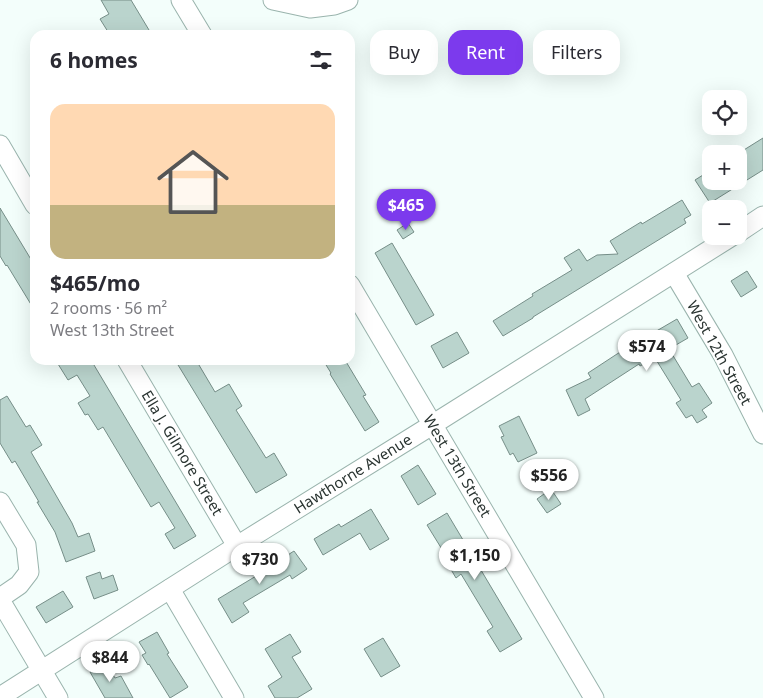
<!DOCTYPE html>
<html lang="en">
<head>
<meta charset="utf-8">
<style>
  :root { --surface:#fff; --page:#f2f2f3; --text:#2b2b33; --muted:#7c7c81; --accent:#7c3aed }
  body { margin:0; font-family:"Noto Sans",sans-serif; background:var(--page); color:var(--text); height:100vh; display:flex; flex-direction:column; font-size:19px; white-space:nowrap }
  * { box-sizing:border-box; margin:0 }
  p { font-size:16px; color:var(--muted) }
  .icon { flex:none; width:28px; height:28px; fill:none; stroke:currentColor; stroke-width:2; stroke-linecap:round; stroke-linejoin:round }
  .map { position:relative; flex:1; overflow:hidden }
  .side { position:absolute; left:30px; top:30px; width:325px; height:335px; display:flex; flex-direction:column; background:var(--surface); border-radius:15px; box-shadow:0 5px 20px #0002 }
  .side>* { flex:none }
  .guide { position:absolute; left:370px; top:30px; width:318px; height:45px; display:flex; gap:10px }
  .fabs { position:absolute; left:702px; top:90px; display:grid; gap:10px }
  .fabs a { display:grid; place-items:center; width:45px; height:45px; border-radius:10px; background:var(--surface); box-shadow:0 5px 20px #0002; font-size:25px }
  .price { position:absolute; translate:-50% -42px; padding:0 11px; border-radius:18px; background:#fff; color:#222; font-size:16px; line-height:32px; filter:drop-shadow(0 1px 2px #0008) }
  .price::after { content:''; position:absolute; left:50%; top:30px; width:15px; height:11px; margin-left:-8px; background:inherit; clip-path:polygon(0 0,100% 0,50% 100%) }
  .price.selected { background:var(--accent); color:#fff }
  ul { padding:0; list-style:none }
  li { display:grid; align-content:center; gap:10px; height:265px; padding:0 20px }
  li span { display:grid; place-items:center; height:155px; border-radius:15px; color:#555 }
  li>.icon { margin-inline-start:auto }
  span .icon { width:90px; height:90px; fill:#fffc; stroke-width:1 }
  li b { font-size:21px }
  h2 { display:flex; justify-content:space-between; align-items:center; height:60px; padding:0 20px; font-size:21px }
  .tag { padding:0 18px; border-radius:15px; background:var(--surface); box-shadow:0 5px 20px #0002; font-size:18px; line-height:45px }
  .tag.selected { background:var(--accent); color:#fff }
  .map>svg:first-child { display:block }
  .building { fill:#bad4cd; stroke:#768e88 }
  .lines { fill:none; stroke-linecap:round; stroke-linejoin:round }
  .minor-casing { stroke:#9ab4ad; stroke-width:21 }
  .minor { stroke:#fff; stroke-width:19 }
  .labels { text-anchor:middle; stroke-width:4; stroke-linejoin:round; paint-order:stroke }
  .street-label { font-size:15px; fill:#2b3532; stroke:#fff }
</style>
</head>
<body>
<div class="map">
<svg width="763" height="698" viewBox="0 0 763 698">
  <rect width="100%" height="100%" fill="#f3fefb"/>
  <g class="building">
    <polygon points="101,0 131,0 152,35 110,35 100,19 109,14"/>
    <polygon points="763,138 763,170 710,203 695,180 711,170 711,181 739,181 739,153"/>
    <polygon points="682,200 691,215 684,219 686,223 533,317 533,318 503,336 493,321 533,296 532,294 572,270 564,258 579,249 587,261 597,255 618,254 610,241 641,222 642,224"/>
    <polygon points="0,208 35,266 35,311 7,265 6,266 0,256"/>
    <polygon points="408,223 414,232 403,239 397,230"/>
    <polygon points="392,243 434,315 416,325 375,253"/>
    <polygon points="747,271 757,287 741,297 731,281"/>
    <polygon points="677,319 688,338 669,349 692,387 699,383 712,403 702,410 707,417 697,423 692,415 686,418 676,403 681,400 655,358 640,366 639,364 585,399 590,410 578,416 566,390 591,378 588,373 617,354"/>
    <polygon points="457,332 469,353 443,368 431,346"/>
    <polygon points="64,360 91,360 196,536 174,549 165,534 175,528 159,502 151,507 103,427 98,430 88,414 85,415 78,403 90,396 77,375 68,380 58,364"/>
    <polygon points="175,360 196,360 215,392 229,384 242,406 236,410 266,458 274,453 287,475 256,493"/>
    <polygon points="323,360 345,360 366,395 363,396 379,422 365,431 330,374 331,373"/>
    <polygon points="7,396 26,427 30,425 42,445 31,452 72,523 78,537 89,533 95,551 66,562 55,532 37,502 39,502 15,461 12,463 0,443 0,400"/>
    <polygon points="519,416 537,453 518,462 513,453 510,455 501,437 504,436 499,426"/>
    <polygon points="418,465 436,494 418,505 401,476"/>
    <polygon points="551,489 561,504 547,513 537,499"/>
    <polygon points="371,509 389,539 370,550 360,533 323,555 314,539 339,524 341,527"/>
    <polygon points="447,513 522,639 500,652 487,631 493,627 461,574 456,578 446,561 448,559 427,525"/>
    <polygon points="294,551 307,569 292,579 290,575 243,603 249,612 232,623 218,599 281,561 280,560"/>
    <polygon points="100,572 102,579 113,575 118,590 94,599 86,577"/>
    <polygon points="63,591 73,607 46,623 36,607"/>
    <polygon points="157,632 169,653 167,654 188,687 170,698 149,664 148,665 142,655 146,653 139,642"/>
    <polygon points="290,634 301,652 292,657 312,689 297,698 275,698 268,686 282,677 265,649"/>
    <polygon points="383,638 400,666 381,677 364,649"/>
    <polygon points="106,663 115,678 121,676 133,698 105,698 90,672"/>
  </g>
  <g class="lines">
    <defs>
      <g id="minor">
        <polyline points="181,0 202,35"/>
        <polyline points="273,0 310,8 334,5 348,0"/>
        <polyline points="0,145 35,205"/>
        <polyline points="739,232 763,216"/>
        <polyline points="674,273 723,355 763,434"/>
        <polyline points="350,285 594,698"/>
        <polyline points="127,360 237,546"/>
        <polyline points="0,502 26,545 29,572 19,585 0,598"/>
        <polyline points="170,589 234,698"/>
        <polyline points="0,600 58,698"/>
        <polyline points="0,697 237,546 432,425 732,236"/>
      </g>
    </defs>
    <use href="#minor" class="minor-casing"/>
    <use href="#minor" class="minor"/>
  </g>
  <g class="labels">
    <g class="street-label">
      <text transform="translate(719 353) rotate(61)" y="5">West 12th Street</text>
      <text transform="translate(182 453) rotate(59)" y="5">Ella J. Gilmore Street</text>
      <text transform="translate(457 466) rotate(59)" y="5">West 13th Street</text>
      <text transform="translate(353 474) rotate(-32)" y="5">Hawthorne Avenue</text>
    </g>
  </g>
</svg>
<div class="fabs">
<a><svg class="icon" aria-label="locate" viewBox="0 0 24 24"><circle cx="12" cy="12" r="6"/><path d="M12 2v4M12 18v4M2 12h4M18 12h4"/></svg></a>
<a>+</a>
<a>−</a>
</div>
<b class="price selected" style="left:406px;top:231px">$465</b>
<b class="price" style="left:647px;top:372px">$574</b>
<b class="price" style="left:549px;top:501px">$556</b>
<b class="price" style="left:475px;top:581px">$1,150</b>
<b class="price" style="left:260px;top:585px">$730</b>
<b class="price" style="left:110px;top:683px">$844</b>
<div class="guide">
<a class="tag">Buy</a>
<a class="tag selected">Rent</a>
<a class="tag">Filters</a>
</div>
<section class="side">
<h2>6 homes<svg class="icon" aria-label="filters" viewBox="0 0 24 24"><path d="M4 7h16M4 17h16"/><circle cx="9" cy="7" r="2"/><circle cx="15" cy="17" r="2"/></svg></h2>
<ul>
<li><span style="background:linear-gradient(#ffd9b3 65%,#c2b280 0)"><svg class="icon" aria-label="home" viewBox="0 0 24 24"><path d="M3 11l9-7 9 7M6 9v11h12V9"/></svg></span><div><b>$465/mo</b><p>2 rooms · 56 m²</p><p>West 13th Street</p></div></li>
</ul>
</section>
</div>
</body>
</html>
